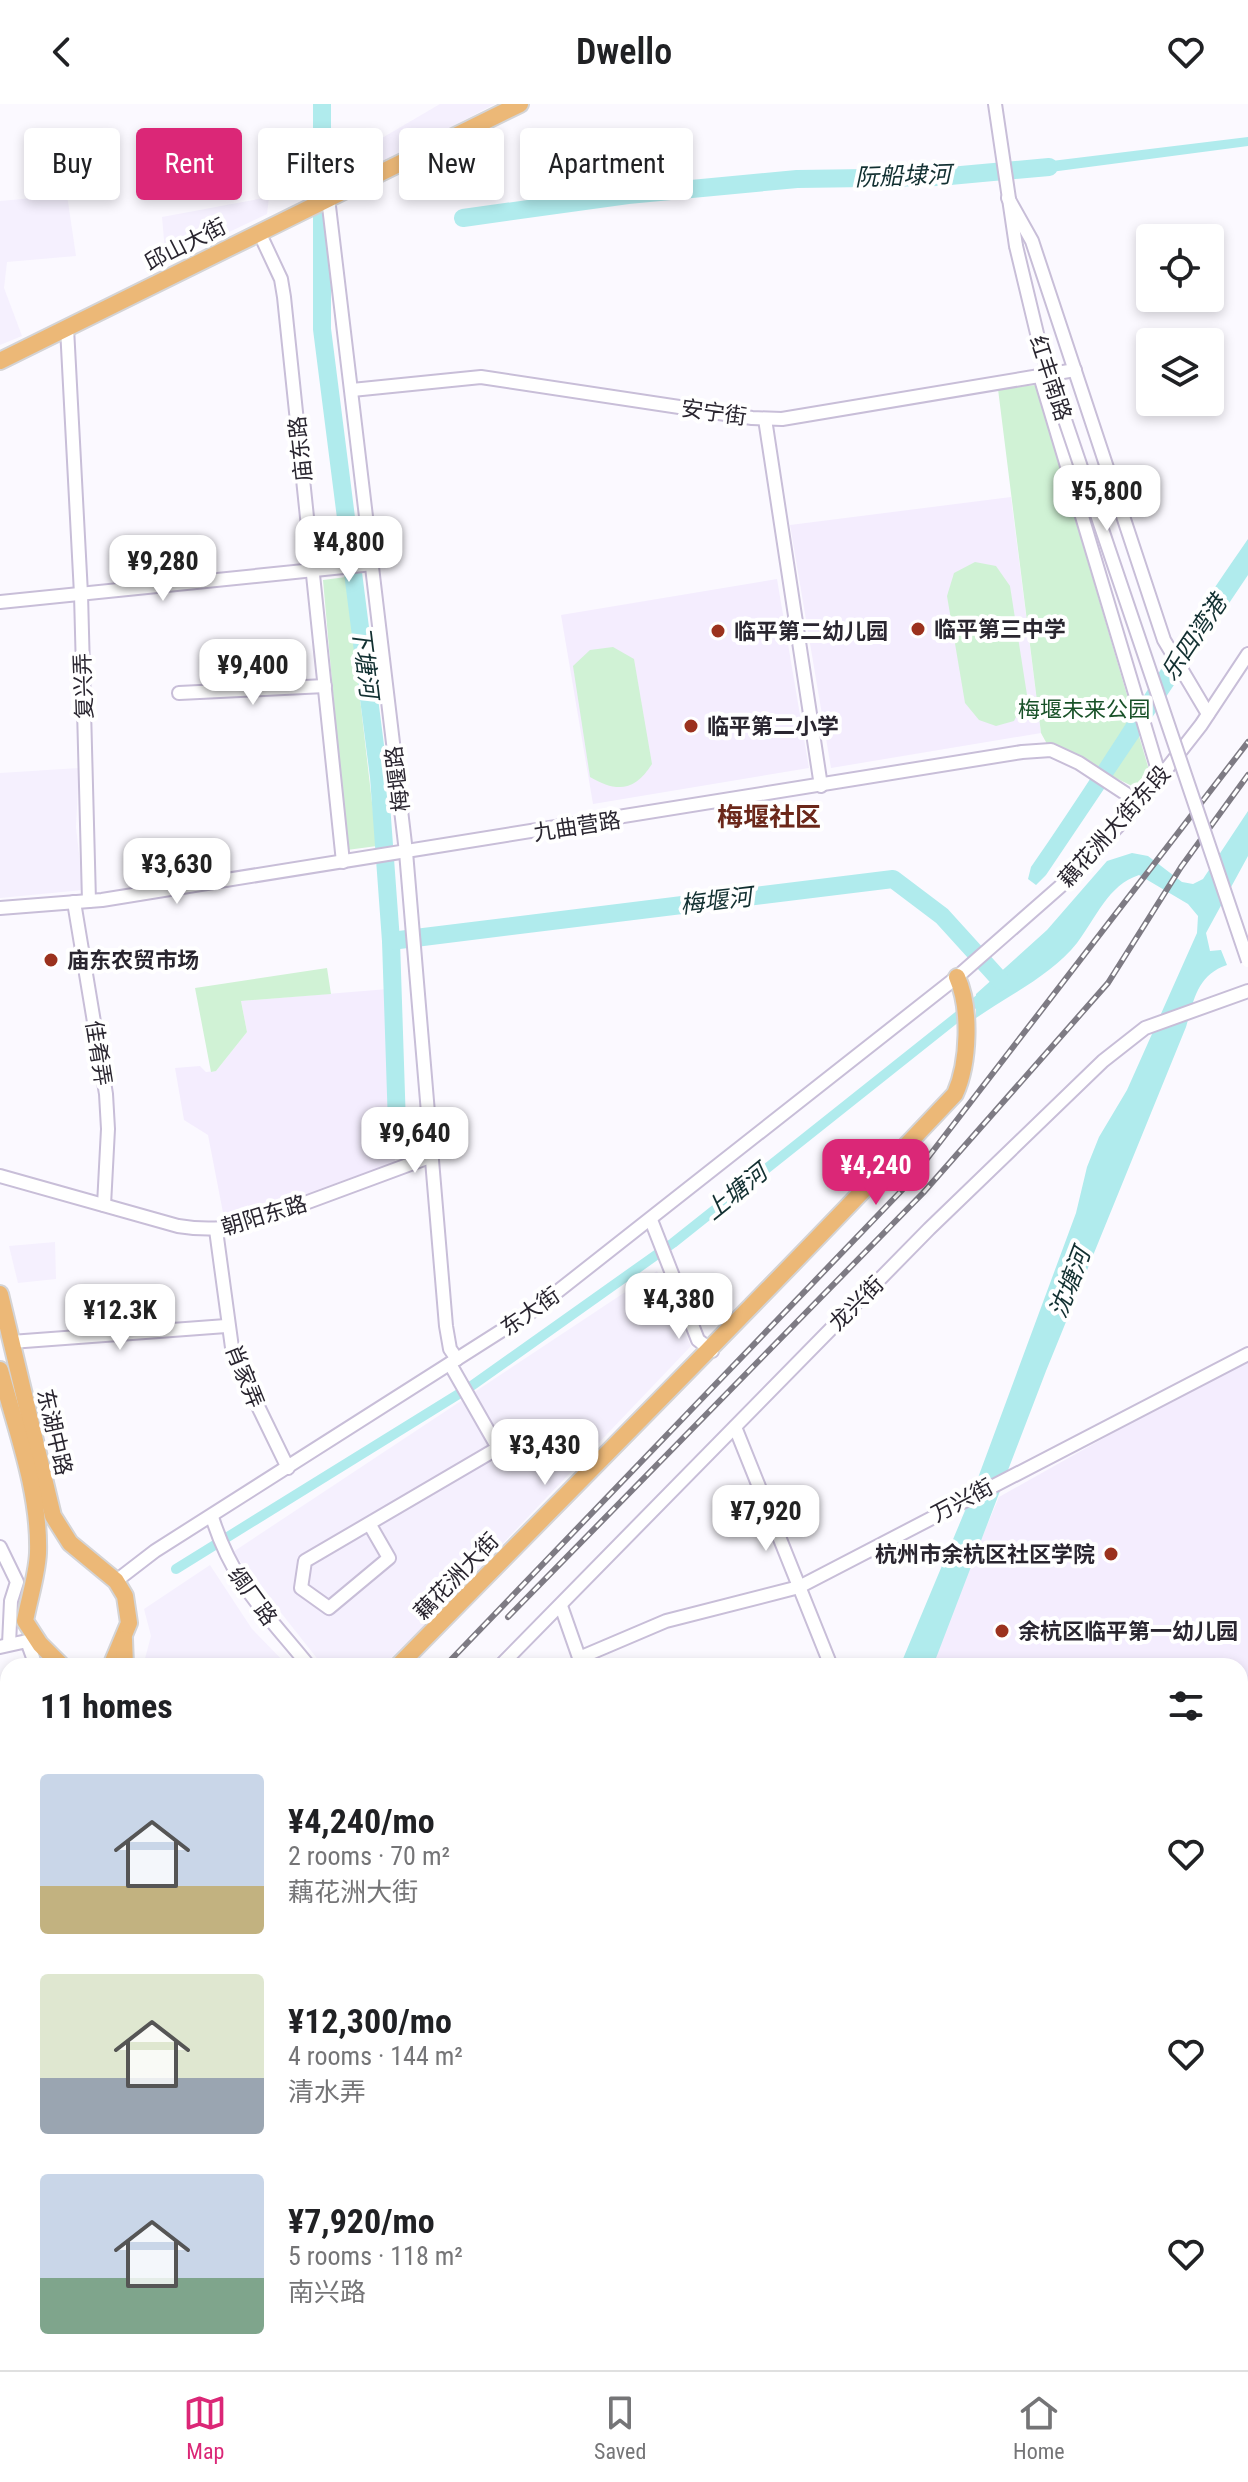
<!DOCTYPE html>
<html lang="en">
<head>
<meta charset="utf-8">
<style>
  :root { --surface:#fff; --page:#f2f2f2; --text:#202124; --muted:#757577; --line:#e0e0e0; --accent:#db2777 }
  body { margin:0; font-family:"Roboto Condensed","Noto Sans SC",sans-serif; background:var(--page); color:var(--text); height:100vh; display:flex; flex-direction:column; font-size:30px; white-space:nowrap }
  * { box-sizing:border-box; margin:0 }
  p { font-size:26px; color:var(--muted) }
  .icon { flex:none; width:44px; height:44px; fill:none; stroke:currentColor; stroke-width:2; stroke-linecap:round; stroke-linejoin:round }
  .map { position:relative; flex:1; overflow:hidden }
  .drawer { position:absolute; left:0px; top:1554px; width:1248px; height:712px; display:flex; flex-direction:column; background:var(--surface); border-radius:24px 24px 0 0; box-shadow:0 4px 12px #0003 }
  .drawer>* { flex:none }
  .banner { position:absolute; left:24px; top:24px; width:800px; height:72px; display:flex; gap:16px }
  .fabs { position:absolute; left:1136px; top:120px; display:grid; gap:16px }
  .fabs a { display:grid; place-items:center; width:88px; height:88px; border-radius:8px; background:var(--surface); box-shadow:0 4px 12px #0003; font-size:40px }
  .price { position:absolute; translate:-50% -68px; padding:0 18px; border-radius:16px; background:#fff; color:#222; font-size:26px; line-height:52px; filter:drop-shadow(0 2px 4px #0008) }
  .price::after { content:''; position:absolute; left:50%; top:48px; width:24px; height:18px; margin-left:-12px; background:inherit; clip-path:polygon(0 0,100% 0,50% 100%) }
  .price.active { background:var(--accent); color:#fff }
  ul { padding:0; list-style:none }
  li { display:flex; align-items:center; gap:24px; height:200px; padding:0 40px }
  li span { display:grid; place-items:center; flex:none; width:224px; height:160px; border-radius:8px; color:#555 }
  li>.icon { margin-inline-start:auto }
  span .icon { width:96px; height:96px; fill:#fffc; stroke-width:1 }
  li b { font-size:34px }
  h2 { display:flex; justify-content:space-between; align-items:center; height:96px; padding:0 40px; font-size:34px }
  .chip { padding:0 28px; border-radius:8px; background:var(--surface); box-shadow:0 4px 12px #0003; font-size:28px; line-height:72px }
  .chip.active { background:var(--accent); color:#fff }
  header { display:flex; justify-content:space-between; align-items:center; height:104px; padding:0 40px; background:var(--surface); font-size:36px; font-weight:600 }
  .menu { display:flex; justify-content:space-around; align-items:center; height:112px; border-top:2px solid var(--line); background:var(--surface); font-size:22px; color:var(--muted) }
  .menu a { display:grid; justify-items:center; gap:4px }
  .menu .active { color:var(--accent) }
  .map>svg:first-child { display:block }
  .built { fill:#f5f0fe }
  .education { fill:#f4edfe }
  .green { fill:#d0f2d5 }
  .water { fill:#b0ebed }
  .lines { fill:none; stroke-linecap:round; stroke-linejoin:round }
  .canal { stroke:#b0ebed; stroke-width:10 }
  .river { stroke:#b0ebed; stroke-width:18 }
  .minor-casing { stroke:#c8bed8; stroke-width:16 }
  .major-casing { stroke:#d4d4d6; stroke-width:20 }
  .minor { stroke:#fff; stroke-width:12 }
  .major { stroke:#ecb877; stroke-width:16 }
  .rail-casing { stroke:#7e7b84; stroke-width:6 }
  .rail { stroke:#fff; stroke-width:3; stroke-dasharray:9; stroke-linecap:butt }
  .minor-bridge-casing { stroke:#c8bed8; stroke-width:16; stroke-linecap:butt }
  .minor-bridge { stroke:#fff; stroke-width:12 }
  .poi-dot { fill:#9b321e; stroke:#fff; stroke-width:3 }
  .labels { text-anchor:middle; stroke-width:8; stroke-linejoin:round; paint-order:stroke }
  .street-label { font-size:22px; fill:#2a2630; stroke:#fff }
  .poi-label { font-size:22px; font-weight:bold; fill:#2a2630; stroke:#fff; text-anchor:start }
  .park-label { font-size:22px; fill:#195229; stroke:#fff }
  .water-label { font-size:24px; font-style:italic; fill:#123031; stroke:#fff }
  .quarter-label { font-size:26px; font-weight:bold; fill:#6b271a; stroke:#fff }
</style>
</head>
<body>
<header><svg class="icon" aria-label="back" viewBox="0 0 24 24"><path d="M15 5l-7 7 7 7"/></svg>Dwello<svg class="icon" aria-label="heart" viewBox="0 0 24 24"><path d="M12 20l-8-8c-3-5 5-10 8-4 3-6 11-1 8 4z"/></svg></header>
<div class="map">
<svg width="1248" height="2266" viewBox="0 0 1248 2266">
  <rect width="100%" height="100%" fill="#fbf9ff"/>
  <g class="built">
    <polygon points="440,0 495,0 361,70 353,51"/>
    <polygon points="67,91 76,152 7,158 4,184 22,232 0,241 0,97"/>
    <polygon points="269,93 267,110 166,158 162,113"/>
    <polygon points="79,664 76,723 83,786 0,794 0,669"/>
    <polygon points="55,1138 56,1175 18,1179 9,1142"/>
    <polygon points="657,1167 691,1242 386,1562 323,1562 233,1448"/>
    <polygon points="210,1461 252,1525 288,1562 143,1562 151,1532 144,1505"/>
    <polygon points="428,2258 650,2258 652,2262 643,2266 431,2266"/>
  </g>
  <g class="education">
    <polygon points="1011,393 1041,629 831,664 790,421"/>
    <polygon points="777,475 809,664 593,700 561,511"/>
    <polygon points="388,885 395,1058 225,1119 208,1031 184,1016 175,964 200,962 206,968 216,967 247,928 241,897"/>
    <polygon points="1248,1253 1248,1678 1240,1677 1240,1562 933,1562 951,1507 999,1393"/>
    <polygon points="8,2021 8,2258 218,2258 221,2266 0,2266 0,2029"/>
  </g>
  <g class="green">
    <polygon points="1036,281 1149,666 1140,686 1047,640 1041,629 998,285"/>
    <polygon points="975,458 996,462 1010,482 1027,591 1014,617 996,622 979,616 965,599 947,492 954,469"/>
    <polygon points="346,473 377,742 347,746 323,476"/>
    <path d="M613 543 634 555 652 660C635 687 617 689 590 673L573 562 590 546Z"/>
    <polygon points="327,864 331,890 241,897 247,928 216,967 211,968 195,884"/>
    <polygon points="327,2258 347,2258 353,2266 312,2266"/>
  </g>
  <g class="water">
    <polygon points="1248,33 1248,42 1028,71 1027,60"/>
    <path d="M1248 435V471L1046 771 1036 781 1028 775 1031 763C1106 655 1173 542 1248 435Z"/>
    <path d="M1248 707V752L1206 829 1210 847 1221 846 1227 861C1197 871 1194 896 1186 923L1046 1267 933 1562H900L972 1390 1076 1109 1087 1063 1099 1033 1127 986 1197 829 1198 812 1188 800 1139 771C1108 781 1096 814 1077 839 1053 870 1008 892 976 914V890L1047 826 1107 757 1132 749 1148 752 1182 778 1193 780 1203 775Z"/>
  </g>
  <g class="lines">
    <polyline class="canal" points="176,1465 470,1283 673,1139 986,890"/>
    <g class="river">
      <polyline points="322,0 322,225 379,673 391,837 397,1021"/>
      <polyline points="463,114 628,91 797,75 939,73 1049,63"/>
      <polyline points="391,837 893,775 942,812 1001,877"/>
      <polyline points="1240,1724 1248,1724"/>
      <polyline points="262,2266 263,2258"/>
    </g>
    <defs>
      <g id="minor">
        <polyline points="995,0 1016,142"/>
        <polyline points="328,94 406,748 446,1222 450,1245 457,1255"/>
        <polyline points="1008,94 1032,137 1164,536 1208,610"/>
        <polyline points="259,128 281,175 284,193 343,758"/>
        <polyline points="67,224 81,490 89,797"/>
        <polyline points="1040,272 1160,673"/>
        <polyline points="352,286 481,273 752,314 782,315 1075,266"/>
        <polyline points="765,315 821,682"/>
        <polyline points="0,498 373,460"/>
        <polyline points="179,589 325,582"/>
        <polyline points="74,798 106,990 108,1025 104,1101"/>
        <polyline points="0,804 102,796 1022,648 1051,646 1079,659 1140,699"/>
        <path d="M0 1072 178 1122C209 1127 232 1125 262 1115L432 1052"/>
        <polyline points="651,1116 698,1236 712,1247"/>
        <polyline points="216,1126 233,1251 288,1364"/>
        <polyline points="11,1238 226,1222"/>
        <polyline points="735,1323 831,1562"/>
        <path d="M212 1413C233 1480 267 1510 309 1562"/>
        <polyline points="370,1421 389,1454 329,1504 301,1484 305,1457 498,1344 450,1260"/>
        <polyline points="0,1443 17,1478 11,1497 9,1540"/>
        <polyline points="116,1477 155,1447 534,1206 957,873 1063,780 1140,699 1201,621 1248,550"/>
        <polyline points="561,1502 582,1562"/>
        <polyline points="0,1543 27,1537 36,1562"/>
        <polyline points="579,1554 666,1517 799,1483 1248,1250"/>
        <polyline points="500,1562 929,1125 1103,957 1145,924 1248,887"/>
        <polyline points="0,1598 8,1595"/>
        <polyline points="1240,1689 1248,1689"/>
        <polyline points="231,2258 234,2266"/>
        <polyline points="821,2258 823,2266"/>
        <polyline points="1115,2258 1119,2266"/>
        <polyline points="295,2266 310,2258"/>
        <polyline points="669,2266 689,2258"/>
      </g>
      <g id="major">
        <polyline points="0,257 520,0"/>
        <polyline points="0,1190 53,1412 70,1439 116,1477 125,1492 129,1519 111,1562"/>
        <path d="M0 1266C16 1325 40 1388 38 1449 37 1471 29 1495 25 1517L40 1540 62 1562"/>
        <polyline points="124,1535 125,1562"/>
        <path d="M398 1562C585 1371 772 1184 955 990 969 959 971 904 957 873"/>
        <polyline points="0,1866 8,1862"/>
        <polyline points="1240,2133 1248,2128"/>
        <polyline points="1240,2159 1248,2154"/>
        <polyline points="374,2258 377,2266"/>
        <polyline points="396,2258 400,2266"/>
        <polyline points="1003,2266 1017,2258"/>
        <polyline points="1044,2266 1059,2258"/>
      </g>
    </defs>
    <use href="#minor" class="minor-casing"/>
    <use href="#major" class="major-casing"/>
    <use href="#minor" class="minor"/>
    <use href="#major" class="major"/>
    <defs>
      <g id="rail">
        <polyline points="508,1513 923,1089 1108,879 1181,763 1248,671"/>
        <polyline points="445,1562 906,1082 1248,638"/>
        <polyline points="0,2002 8,1995"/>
      </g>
    </defs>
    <use href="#rail" class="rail-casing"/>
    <use href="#rail" class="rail"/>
    <defs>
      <polyline id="minor-bridge" points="1016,142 1040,242 1248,857"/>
    </defs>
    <use href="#minor-bridge" class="minor-bridge-casing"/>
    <use href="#minor-bridge" class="minor-bridge"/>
  </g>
  <g class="poi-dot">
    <circle cx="918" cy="525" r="8"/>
    <circle cx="718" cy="527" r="8"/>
    <circle cx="691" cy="622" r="8"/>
    <circle cx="51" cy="856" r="8"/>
    <circle cx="1111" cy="1450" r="8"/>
    <circle cx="1002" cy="1527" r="8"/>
  </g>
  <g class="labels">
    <g class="street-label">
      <text transform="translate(185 140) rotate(-27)" y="8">邱山大街</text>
      <text transform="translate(1051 274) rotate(72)" y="8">红丰南路</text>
      <text transform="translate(714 308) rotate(8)" y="8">安宁街</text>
      <text transform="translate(300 345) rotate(-96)" y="8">庙东路</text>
      <text transform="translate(83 582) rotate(-92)" y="8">复兴弄</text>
      <text transform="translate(397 675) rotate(-97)" y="8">梅堰路</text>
      <text transform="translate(577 722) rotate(-9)" y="8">九曲营路</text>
      <text transform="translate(1114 722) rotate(-48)" y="8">藕花洲大街东段</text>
      <text transform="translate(99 949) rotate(81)" y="8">佳肴弄</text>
      <text transform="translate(264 1111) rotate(-17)" y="8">朝阳东路</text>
      <text transform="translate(856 1199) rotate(-45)" y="8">龙兴街</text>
      <text transform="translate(530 1207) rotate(-35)" y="8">东大街</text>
      <text transform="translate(245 1272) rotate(68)" y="8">肖家弄</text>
      <text transform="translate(55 1328) rotate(77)" y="8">东湖中路</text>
      <text transform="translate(962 1396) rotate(-28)" y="8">万兴街</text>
      <text transform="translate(456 1472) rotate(-46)" y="8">藕花洲大街</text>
      <text transform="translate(253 1492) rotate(54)" y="8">绸厂路</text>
    </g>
    <g class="poi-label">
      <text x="934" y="533">临平第三中学</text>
      <text x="734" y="535">临平第二幼儿园</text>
      <text x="707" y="630">临平第二小学</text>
      <text x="67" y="864">庙东农贸市场</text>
      <text x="1095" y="1458" text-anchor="end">杭州市余杭区社区学院</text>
      <text x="1018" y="1535">余杭区临平第一幼儿园</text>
    </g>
    <g class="park-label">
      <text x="1084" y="613">梅堰未来公园</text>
    </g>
    <g class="water-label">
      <text transform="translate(903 72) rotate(-2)" y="8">阮船埭河</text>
      <text transform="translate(1194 534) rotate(-56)" y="8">乐四湾港</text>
      <text transform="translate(365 558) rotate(83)" y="8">下塘河</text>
      <text transform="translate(716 797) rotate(-7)" y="8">梅堰河</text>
      <text transform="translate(736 1088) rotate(-39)" y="8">上塘河</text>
      <text transform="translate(1070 1179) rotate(-69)" y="8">沈塘河</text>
    </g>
    <g class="quarter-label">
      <text x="769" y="722">梅堰社区</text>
    </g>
  </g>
</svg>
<div class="fabs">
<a><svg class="icon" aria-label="locate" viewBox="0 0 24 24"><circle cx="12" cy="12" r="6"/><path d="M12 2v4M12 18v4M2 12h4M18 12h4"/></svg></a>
<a><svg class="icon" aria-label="layers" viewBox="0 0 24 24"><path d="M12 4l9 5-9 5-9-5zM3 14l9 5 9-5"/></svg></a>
</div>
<b class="price" style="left:1107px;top:429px">¥5,800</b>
<b class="price" style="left:349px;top:480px">¥4,800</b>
<b class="price" style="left:163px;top:499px">¥9,280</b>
<b class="price" style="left:253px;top:603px">¥9,400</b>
<b class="price" style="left:177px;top:802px">¥3,630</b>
<b class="price" style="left:415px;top:1071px">¥9,640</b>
<b class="price active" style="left:876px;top:1103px">¥4,240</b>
<b class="price" style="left:679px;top:1237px">¥4,380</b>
<b class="price" style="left:120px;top:1248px">¥12.3K</b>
<b class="price" style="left:545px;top:1383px">¥3,430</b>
<b class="price" style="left:766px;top:1449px">¥7,920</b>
<div class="banner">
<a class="chip">Buy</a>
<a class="chip active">Rent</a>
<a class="chip">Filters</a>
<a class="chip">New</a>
<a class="chip">Apartment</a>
</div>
<section class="drawer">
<h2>11 homes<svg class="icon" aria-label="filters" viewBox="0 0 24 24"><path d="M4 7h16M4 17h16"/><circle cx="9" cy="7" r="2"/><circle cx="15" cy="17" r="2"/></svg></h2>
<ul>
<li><span style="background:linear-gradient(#c9d6e8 70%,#c2b280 0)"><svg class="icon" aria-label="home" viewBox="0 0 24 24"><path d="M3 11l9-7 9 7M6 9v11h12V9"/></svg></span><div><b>¥4,240/mo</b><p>2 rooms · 70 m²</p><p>藕花洲大街</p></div><svg class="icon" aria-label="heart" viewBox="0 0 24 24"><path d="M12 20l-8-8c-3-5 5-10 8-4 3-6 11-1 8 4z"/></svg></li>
<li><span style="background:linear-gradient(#dfe7d0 65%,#9aa5b1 0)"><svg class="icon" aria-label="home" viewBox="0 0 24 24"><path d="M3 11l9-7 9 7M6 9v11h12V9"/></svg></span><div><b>¥12,300/mo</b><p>4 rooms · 144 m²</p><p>清水弄</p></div><svg class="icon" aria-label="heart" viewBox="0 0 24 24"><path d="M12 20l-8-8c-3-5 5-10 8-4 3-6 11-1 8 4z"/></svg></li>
<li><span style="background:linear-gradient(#c9d6e8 65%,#7fa58c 0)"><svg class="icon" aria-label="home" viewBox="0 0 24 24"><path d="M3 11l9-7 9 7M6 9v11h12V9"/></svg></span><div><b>¥7,920/mo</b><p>5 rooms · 118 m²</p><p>南兴路</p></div><svg class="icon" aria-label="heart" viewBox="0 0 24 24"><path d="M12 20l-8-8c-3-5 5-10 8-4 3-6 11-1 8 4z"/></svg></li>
</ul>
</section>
</div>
<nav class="menu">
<a class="active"><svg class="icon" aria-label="map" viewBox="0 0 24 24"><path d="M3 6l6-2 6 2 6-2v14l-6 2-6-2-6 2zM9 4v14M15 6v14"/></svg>Map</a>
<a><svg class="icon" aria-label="saved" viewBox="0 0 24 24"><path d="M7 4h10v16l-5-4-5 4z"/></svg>Saved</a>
<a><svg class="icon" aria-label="home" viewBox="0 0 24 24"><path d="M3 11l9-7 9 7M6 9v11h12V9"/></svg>Home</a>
</nav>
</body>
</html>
